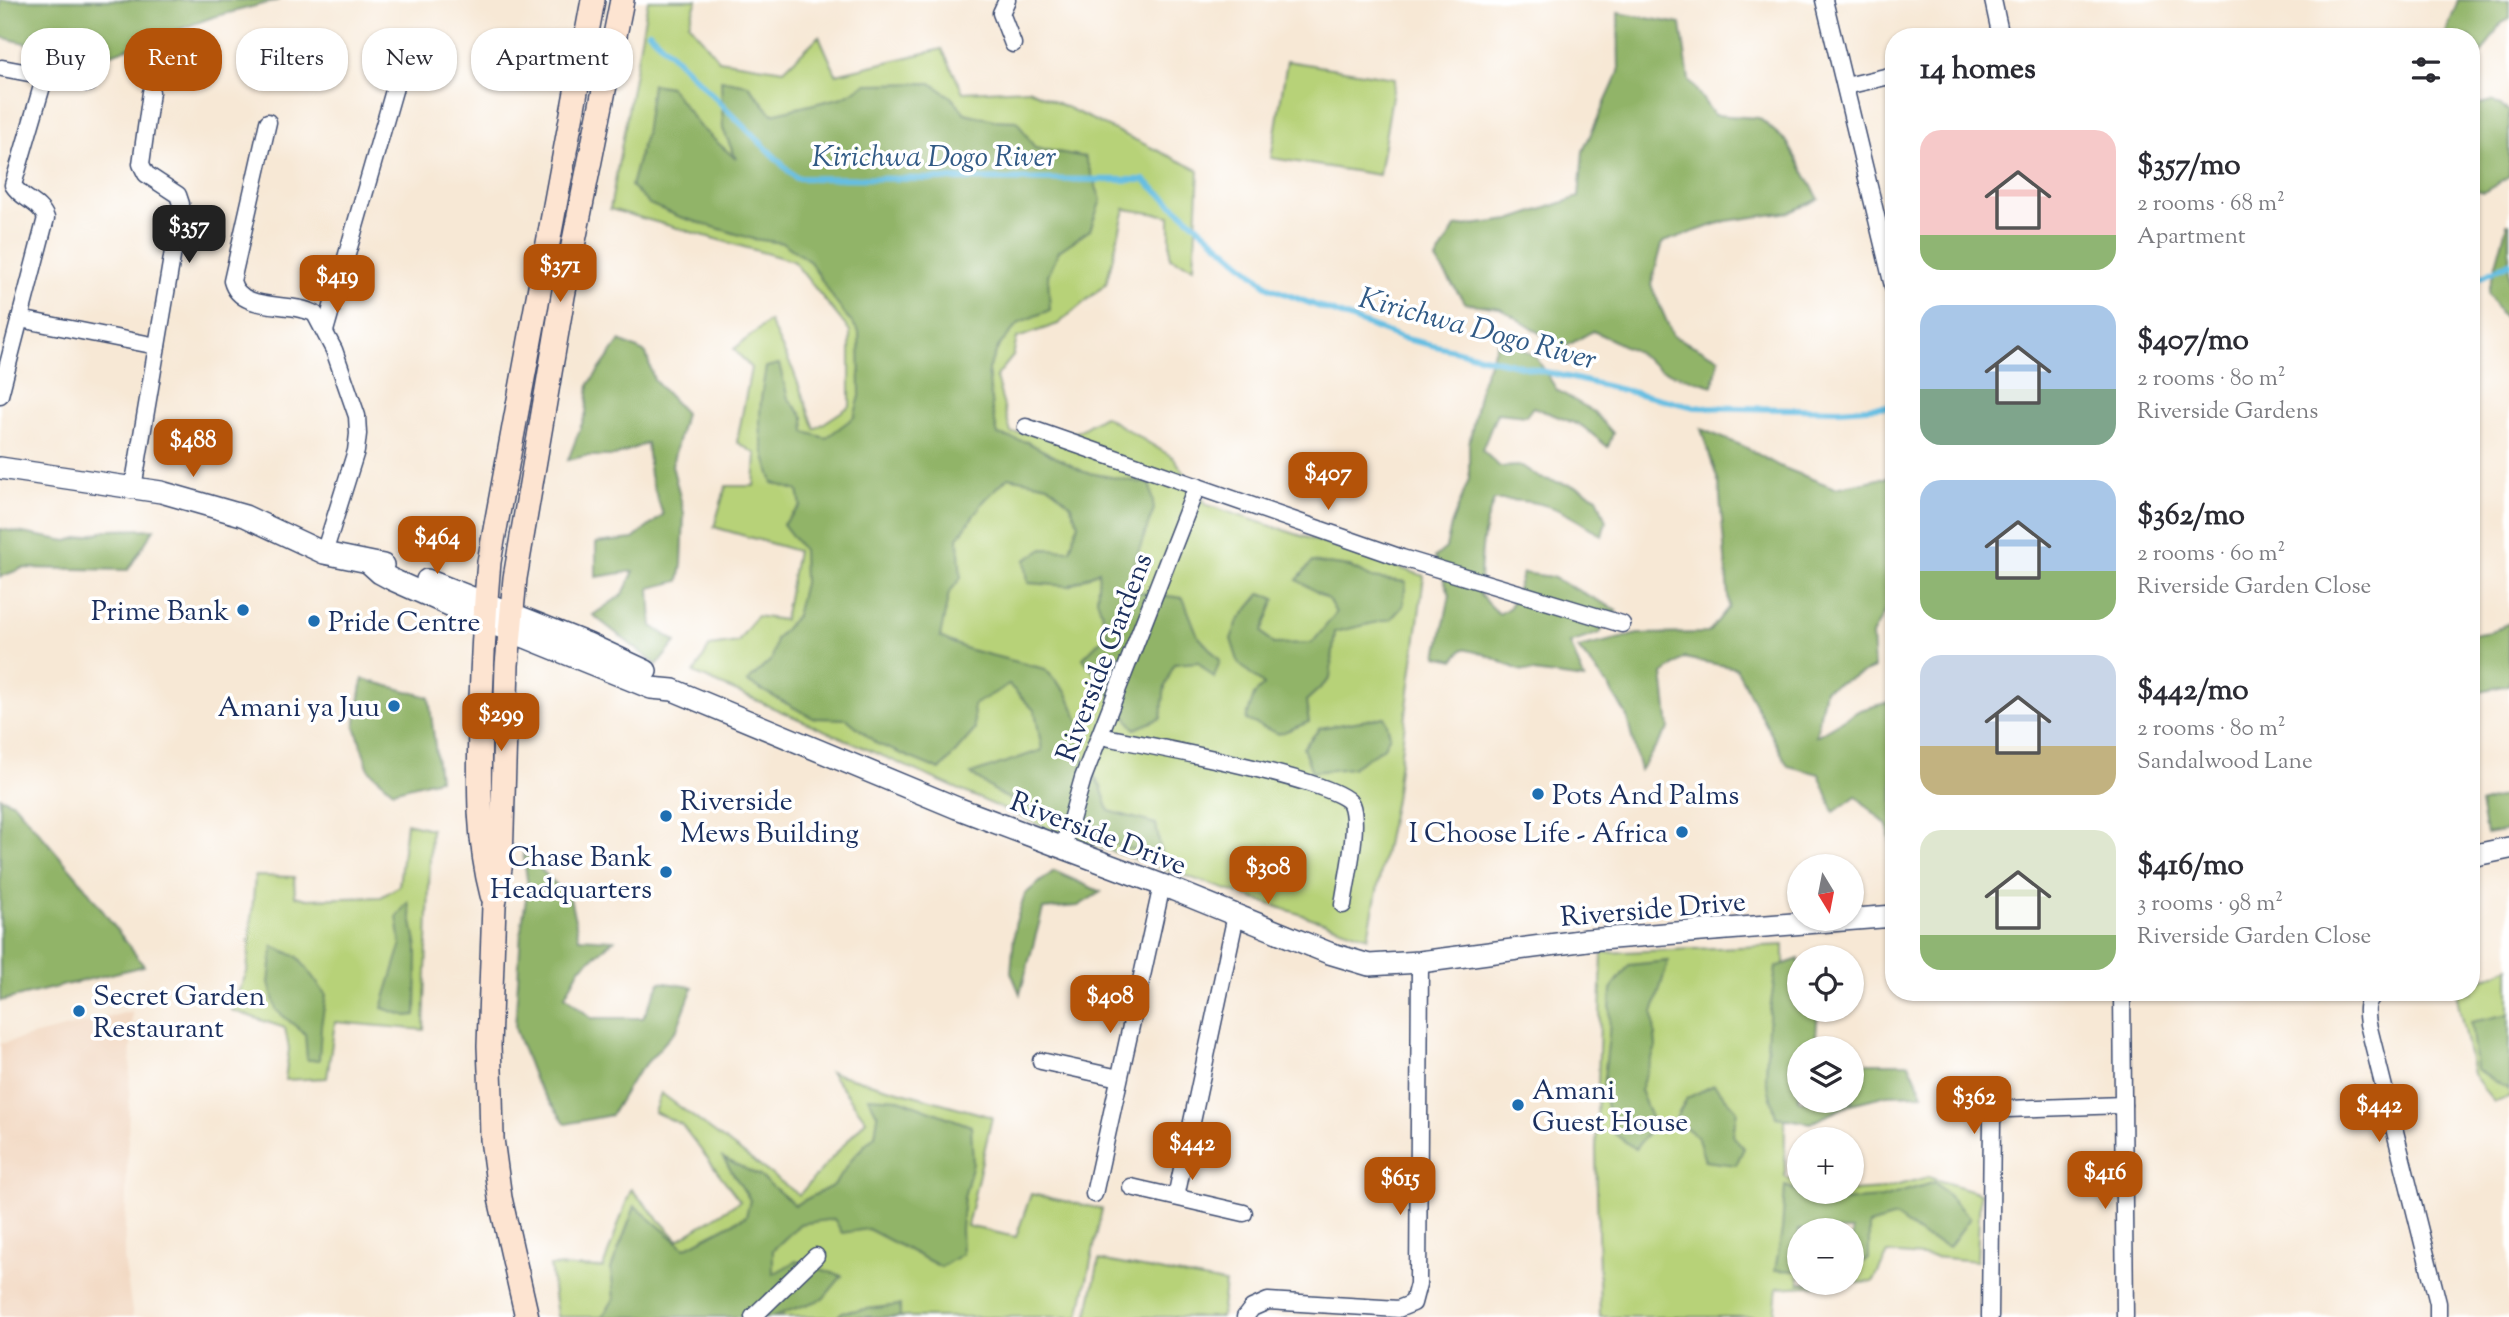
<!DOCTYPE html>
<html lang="en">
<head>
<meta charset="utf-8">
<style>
  :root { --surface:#fff; --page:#f2f2f3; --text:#2b2b33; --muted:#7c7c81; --accent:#b45309 }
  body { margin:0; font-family:"Sorts Mill Goudy",serif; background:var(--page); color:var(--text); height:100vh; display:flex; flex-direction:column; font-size:26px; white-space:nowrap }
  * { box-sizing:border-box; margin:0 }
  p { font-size:23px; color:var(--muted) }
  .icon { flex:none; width:38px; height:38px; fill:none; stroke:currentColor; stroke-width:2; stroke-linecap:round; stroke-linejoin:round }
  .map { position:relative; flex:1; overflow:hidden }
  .sheet { position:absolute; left:1885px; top:28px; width:595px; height:973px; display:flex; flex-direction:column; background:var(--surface); border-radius:28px; box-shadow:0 2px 5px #0004 }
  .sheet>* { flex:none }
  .top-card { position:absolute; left:21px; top:28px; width:665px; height:63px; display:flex; gap:14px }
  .needle { width:46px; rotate:170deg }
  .tools { position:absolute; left:1787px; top:854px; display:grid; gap:14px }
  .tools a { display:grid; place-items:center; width:77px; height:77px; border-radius:50%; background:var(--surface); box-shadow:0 2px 5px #0004; font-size:35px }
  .price { position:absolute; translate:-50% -60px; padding:0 16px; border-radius:14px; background:var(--accent); color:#fff; font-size:23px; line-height:46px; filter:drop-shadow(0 2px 4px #0008) }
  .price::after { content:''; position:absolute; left:50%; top:42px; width:21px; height:16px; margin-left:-10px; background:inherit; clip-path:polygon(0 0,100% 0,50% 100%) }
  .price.active { background:#222; color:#fff }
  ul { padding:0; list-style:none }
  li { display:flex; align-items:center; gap:21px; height:175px; padding:0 35px }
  li span { display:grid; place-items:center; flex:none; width:196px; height:140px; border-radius:21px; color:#555 }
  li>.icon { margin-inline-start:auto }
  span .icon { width:84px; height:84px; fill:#fffc; stroke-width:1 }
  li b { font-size:30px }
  h2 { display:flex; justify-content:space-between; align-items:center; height:84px; padding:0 35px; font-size:30px }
  .tag { padding:0 24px; border-radius:28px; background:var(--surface); box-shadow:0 2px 5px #0004; font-size:24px; line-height:63px }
  .tag.active { background:var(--accent); color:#fff }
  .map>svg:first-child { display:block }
  .built { fill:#f1d5bd }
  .green { fill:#b7d278; stroke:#69806b; stroke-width:2; fill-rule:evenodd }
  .forest { fill:#91b468; stroke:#567263; stroke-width:2 }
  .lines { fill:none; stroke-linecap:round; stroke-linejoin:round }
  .stream { stroke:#65bee2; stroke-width:6 }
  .minor-casing { stroke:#3c4b70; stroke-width:19 }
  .tertiary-casing { stroke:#3c4b70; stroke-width:24 }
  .secondary-casing { stroke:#3c4b70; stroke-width:26 }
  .minor { stroke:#fff; stroke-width:16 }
  .tertiary { stroke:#fff; stroke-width:21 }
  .secondary { stroke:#fde4d1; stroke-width:23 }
  .poi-dot { fill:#1f6fb2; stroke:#fff; stroke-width:2.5 }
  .labels { text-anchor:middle; stroke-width:7; stroke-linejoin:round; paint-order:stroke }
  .poi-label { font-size:28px; fill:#1b2f5e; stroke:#fff; text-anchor:start }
  .street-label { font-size:28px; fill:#1b2f5e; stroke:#fff }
  .water-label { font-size:30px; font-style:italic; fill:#315a86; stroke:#fff }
</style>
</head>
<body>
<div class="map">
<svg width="2509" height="1317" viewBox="0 0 2509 1317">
  <rect width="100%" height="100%" fill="#fff"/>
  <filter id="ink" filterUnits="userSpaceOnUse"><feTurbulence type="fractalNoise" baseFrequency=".0143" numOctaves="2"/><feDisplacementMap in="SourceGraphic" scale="14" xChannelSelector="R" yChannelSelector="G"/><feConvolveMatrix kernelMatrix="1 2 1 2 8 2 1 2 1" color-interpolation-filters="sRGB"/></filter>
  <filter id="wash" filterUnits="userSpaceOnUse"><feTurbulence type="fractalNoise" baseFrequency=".00686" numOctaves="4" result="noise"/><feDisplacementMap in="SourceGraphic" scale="28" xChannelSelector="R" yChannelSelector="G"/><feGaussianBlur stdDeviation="1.57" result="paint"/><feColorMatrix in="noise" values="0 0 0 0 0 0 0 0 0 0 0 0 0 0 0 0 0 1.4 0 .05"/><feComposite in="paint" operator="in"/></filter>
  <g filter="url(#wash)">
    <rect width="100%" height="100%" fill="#f7e8d5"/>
    <polygon class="built" points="132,1011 124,1259 133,1317 0,1317 0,1044"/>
    <g class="green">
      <polygon points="648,0 697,0 689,23 719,60 784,70 819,36 836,74 942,49 963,92 1028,89 1199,170 1194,267 1170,258 1170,216 1125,209 1106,284 1058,324 1017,338 1013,356 996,377 1011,433 1077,432 1104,416 1174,458 1207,505 1424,576 1395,799 1368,937 1060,834 694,673 710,646 738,642 756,616 784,620 797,551 714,527 726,486 754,486 756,454 737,442 751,368 734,349 769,321 793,370 815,429 850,406 850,331 793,261 610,209"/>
      <polygon points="1287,61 1395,78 1379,175 1271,158"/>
      <polygon points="406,823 431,829 424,1030 335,1022 327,1078 285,1080 289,1049 285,1028 231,1010 247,972 255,876 294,877 295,896 307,899 381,897 399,886"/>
      <path d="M1784 945 1785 1177 1799 1183V1192L1822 1193 1883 1189 1928 1177 1980 1193 1977 1261 1888 1253 1873 1282 1777 1288 1774 1317H1600L1596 1150 1602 953ZM1799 1230H1852V1283H1799Z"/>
      <polygon points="2509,967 2509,1098 2494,1102 2473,1074 2456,992 2471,992 2471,985"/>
      <polygon points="830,1072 992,1117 967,1226 1016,1237 1031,1194 1102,1209 1079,1317 557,1317 550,1266 603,1268 631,1189 678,1240 740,1201 681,1124 654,1112 661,1093 799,1195 866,1120"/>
      <polygon points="1099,1260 1225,1283 1221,1317 1087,1317"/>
    </g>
    <g class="forest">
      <polygon points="0,0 279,0 213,17 95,60 0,37"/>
      <polygon points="2458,0 2509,0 2509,19 2501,23 2482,53 2471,47 2471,37 2453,37 2446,33"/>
      <polygon points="1618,13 1681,24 1689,80 1714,115 1759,118 1787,142 1819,199 1790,212 1726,221 1663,242 1651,285 1673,336 1719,358 1713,386 1661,370 1635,351 1593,331 1563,348 1500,308 1465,303 1436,260 1455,227 1510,220 1579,197 1583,151 1619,72"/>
      <path d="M721 80 748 85 772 114 843 97 866 84 931 83 951 97 965 113 994 120 1017 121 1035 148 1085 157 1101 200 1090 230 1059 251 1048 275 1050 310 1020 322 999 346 988 369 992 409 998 435 1027 442 1084 472 1150 484 1154 509 1134 564 1137 592 1183 598 1198 636 1220 660 1214 678 1198 662 1174 664 1165 687 1161 718 1135 729 1083 658 1108 633 1097 599 1099 571 1069 586 1028 583 1025 560 1043 549 1070 550 1078 523 1070 504 1048 485 1008 477 984 501 958 538 961 578 949 593 940 637 967 649 1045 669 1067 693 1083 731 1080 752 1101 787 1109 811 1156 824 1161 853 1123 848 1085 827 1040 812 1001 795 971 774 1042 750 1035 711 1009 685 973 705 975 730 940 770 877 744 847 719 813 718 747 682 772 659 776 639 796 616 804 583 803 550 783 524 801 506 798 491 773 483C757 436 757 415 766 367L779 364 788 398 804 417 805 432 826 438 854 417 860 396 859 332 837 304 810 262 783 243 753 239 680 217 649 204 631 186 645 134 652 84 670 87 699 126 736 159 723 129Z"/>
      <polygon points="2492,101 2509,111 2509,177 2484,192 2471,189 2471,106"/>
      <polygon points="2507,224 2509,224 2509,322 2500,313 2488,293"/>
      <path d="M1500 336 1536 357 1557 390 1594 412 1613 433 1608 447 1582 426 1533 407 1526 416 1497 413 1482 450 1500 467 1522 466 1540 478 1578 487 1597 497 1606 521 1602 536C1561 508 1543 499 1494 500 1481 531 1480 562 1480 595L1499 614 1510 607 1523 573 1552 577 1617 610 1600 633 1570 643 1584 679 1519 670 1484 654 1463 649 1454 660 1437 656 1450 595 1435 557 1446 548 1451 525 1469 479V444L1482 380Z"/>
      <polygon points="620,341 646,353 654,380 685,413 672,465 684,513 682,565 679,581 650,588 652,626 676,642 657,665 593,615 623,594 634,571 596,577 596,543 633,539 663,515 650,476 647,443 615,456 585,456 568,460 586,413 589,384"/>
      <polygon points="1701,429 1743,446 1779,466 1835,488 1893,476 1893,605 1887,607 1872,635 1874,668 1825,689 1816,736 1860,710 1893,701 1893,862 1888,826 1856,796 1834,812 1819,774 1788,766 1736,668 1684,658 1663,674 1669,728 1640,770 1626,714 1607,684 1578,648 1638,634 1708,633 1729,607 1719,484"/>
      <polygon points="0,529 67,541 109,530 154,529 128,570 23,568 0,577"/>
      <polygon points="1312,562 1350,567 1372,578 1406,582 1403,606 1391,619 1335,632 1330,679 1306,701 1309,722 1279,734 1246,720 1254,695 1264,685 1239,664 1231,639 1238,621 1261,593 1275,599 1262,632 1273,644 1312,643 1336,613 1328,599 1297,580"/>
      <polygon points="2509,623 2509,685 2471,693 2471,635 2490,632"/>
      <polygon points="363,679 429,697 439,779 393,791 369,770 355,726"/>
      <polygon points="1385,717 1390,735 1384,747 1352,768 1312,772 1303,748 1320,728"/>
      <polygon points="2509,794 2509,830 2486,834 2480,804"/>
      <polygon points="0,797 14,803 79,879 144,966 0,1001"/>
      <polygon points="523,852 570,898 579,938 614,940 580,968 565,996 591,1018 643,1018 660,982 693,987 677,1029 634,1077 611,1115 566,1124 535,1081 515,1028 521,931 528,886"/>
      <polygon points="1054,871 1101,892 1078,906 1043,909 1020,994 1011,972 1015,925 1025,894"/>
      <polygon points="408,902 417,947 416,1015 407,1016 382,1008 401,946 397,916"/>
      <polygon points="273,946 298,957 326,995 321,1026 319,1060 307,1060 305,1034 276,1010 269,983"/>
      <polygon points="1799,959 1799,1010 1818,1010 1815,1048 1799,1048 1799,1101 1852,1101 1852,1070 1862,1063 1909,1063 1923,1094 1887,1095 1851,1104 1811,1123 1776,1117 1766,1079 1768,1025 1776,967"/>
      <polygon points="1668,961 1653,1013 1656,1047 1640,1090 1654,1125 1635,1149 1611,1131 1603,1086 1609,1035 1611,989 1629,965"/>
      <polygon points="2509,1014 2509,1090 2476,1069 2471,1022"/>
      <polygon points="1714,1085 1737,1110 1733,1136 1744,1148 1736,1165 1705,1161 1697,1136 1675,1120 1687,1098"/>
      <polygon points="868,1097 899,1099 971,1126 973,1163 964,1197 961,1229 962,1254 941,1267 868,1229 842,1233 834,1219 800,1224 773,1250 773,1274 796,1261 842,1276 823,1299 771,1317 602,1317 614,1299 611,1269 635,1206 685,1248 746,1216 750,1200 723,1158 760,1176 795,1205 834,1185 854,1156 875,1135 878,1116"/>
      <polygon points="1935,1182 1970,1218 1949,1247 1924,1237 1896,1217 1869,1225 1869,1259 1852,1267 1852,1230 1799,1230 1799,1271 1775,1270 1782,1231 1785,1186 1826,1202 1882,1198"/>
      <polygon points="900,1305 900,1317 837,1317 842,1312"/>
    </g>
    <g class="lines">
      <g class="stream">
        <polyline points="649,32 796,178 1144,180 1270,288 1402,338 1695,407 1838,410 1894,406"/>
        <polyline points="2471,282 2509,263"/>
      </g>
    </g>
  </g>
  <g filter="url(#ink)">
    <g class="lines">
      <defs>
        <g id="minor">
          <polyline points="1007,0 1001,13 1013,44"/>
          <polyline points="1824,0 1894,290"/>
          <polyline points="1993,0 2001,37"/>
          <polyline points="45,76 89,83"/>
          <polyline points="1846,86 1894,75"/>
          <path d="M268 122 232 281C241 314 291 300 315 314L334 350 357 416 358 434 356 451 324 553"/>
          <polyline points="20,319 157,346"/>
          <polyline points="325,331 395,87"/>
          <path d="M0 395 46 218C39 201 22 200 13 185L45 76 2 68"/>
          <polyline points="1026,427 1402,558 1622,624"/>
          <polyline points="133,488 181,204 178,195 146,174 141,164 151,92"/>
          <path d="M1100 736C1135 743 1341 780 1351 804 1360 825 1346 881 1343 905"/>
          <polyline points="1063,848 1083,778 1197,486"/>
          <polyline points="2122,992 2125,1317"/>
          <path d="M2377 992C2365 1001 2366 1010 2368 1024L2438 1303V1317"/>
          <polyline points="1041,1061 1119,1078"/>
          <polyline points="1131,1187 1244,1213"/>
          <polyline points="1094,1194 1162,885"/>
          <polyline points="1176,1197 1236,915"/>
          <polyline points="753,1317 816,1256"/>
          <polyline points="1245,1317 1252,1308 1268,1301 1398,1309 1413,1303 1418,1284 1420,962"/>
          <polyline points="1990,1317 1992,1119 1998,1112 2008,1109 2123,1105"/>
        </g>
        <g id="tertiary">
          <polyline points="0,468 161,492 245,516 324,553 383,565"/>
          <polyline points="370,564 380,573 393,580 483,620 651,688 673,690 957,808 1162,885 1329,953 1369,965 1420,962 1587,940 1894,916"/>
          <polyline points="427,580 588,644 646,671"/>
          <polyline points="2471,856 2509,848"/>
        </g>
        <g id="secondary">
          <path d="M492 895C477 838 479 782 480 724 482 670 484 616 489 562L593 0"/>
          <polyline points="527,1317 500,1198 492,1139 491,1095 489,1046 494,905 501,862 507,665 515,578 563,296 622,0"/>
        </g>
      </defs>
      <use href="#minor" class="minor-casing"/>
      <use href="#tertiary" class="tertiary-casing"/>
      <use href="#secondary" class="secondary-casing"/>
      <use href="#minor" class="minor"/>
      <use href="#tertiary" class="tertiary"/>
      <use href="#secondary" class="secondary"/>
    </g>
  </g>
  <g class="poi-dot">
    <circle cx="243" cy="610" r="7"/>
    <circle cx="314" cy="621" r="7"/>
    <circle cx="394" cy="706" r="7"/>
    <circle cx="1538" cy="794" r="7"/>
    <circle cx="666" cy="816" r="7"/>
    <circle cx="1682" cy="832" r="7"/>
    <circle cx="666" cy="872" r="7"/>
    <circle cx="79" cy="1011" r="7"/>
    <circle cx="1518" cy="1105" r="7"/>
  </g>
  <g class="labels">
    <g class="poi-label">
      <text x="229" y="620" text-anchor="end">Prime Bank</text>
      <text x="328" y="631">Pride Centre</text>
      <text x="380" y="716" text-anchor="end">Amani ya Juu</text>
      <text x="1552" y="804">Pots And Palms</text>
      <text x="680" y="810">Riverside<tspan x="680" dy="32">Mews Building</tspan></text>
      <text x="1668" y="842" text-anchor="end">I Choose Life - Africa</text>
      <text x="652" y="866" text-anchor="end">Chase Bank<tspan x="652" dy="32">Headquarters</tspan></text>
      <text x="93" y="1005">Secret Garden<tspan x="93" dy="32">Restaurant</tspan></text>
      <text x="1532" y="1099">Amani<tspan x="1532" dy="32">Guest House</tspan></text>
    </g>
    <g class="street-label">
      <text transform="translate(1103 657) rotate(-69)" y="10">Riverside Gardens</text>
      <text transform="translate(1099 832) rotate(21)" y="10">Riverside Drive</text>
      <text transform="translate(1653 908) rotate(-5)" y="10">Riverside Drive</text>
    </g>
    <g class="water-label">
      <text x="934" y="166">Kirichwa Dogo River</text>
      <text transform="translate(1478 328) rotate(15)" y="10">Kirichwa Dogo River</text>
    </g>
  </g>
</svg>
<div class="tools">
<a><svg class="needle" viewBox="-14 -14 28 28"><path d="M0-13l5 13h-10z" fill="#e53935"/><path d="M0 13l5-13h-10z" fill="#7c7c81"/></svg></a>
<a><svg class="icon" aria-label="locate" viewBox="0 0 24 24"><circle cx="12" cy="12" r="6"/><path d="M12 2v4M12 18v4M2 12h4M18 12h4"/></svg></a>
<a><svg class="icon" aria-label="layers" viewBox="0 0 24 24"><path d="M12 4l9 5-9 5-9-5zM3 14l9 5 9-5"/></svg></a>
<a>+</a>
<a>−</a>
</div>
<b class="price active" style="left:189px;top:265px">$357</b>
<b class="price" style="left:560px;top:304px">$371</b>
<b class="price" style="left:337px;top:315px">$419</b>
<b class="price" style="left:193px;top:479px">$488</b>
<b class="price" style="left:1328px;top:512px">$407</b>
<b class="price" style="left:437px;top:576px">$464</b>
<b class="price" style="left:501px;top:753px">$299</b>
<b class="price" style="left:1268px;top:906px">$308</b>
<b class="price" style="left:1110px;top:1035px">$408</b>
<b class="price" style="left:1974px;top:1136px">$362</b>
<b class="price" style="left:2379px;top:1144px">$442</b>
<b class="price" style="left:1192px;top:1182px">$442</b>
<b class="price" style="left:2105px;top:1211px">$416</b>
<b class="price" style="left:1400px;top:1217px">$615</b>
<div class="top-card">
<a class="tag">Buy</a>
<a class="tag active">Rent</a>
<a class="tag">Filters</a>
<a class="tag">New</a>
<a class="tag">Apartment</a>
</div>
<section class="sheet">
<h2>14 homes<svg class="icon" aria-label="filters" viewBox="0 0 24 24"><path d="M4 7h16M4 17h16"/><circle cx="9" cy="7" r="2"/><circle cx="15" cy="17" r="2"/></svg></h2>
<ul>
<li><span style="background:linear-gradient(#f6c9c9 75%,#8fb573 0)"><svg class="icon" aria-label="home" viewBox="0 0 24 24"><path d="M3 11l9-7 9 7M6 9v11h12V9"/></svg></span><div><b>$357/mo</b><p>2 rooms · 68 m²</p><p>Apartment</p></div></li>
<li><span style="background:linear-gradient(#a9c7e8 60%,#7fa58c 0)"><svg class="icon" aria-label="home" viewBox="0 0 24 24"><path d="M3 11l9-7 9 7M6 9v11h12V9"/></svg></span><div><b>$407/mo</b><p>2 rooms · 80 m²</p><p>Riverside Gardens</p></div></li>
<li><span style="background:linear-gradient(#a9c7e8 65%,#8fb573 0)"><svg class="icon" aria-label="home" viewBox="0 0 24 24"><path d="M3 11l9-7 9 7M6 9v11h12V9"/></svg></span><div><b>$362/mo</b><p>2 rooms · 60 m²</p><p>Riverside Garden Close</p></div></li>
<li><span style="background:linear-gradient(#c9d6e8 65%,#c2b280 0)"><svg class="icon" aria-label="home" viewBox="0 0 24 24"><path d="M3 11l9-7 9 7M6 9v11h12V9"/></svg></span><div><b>$442/mo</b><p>2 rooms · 80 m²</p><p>Sandalwood Lane</p></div></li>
<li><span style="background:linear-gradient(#dfe7d0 75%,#8fb573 0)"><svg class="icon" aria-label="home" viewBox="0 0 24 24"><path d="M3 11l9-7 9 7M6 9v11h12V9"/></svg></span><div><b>$416/mo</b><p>3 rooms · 98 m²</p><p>Riverside Garden Close</p></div></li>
</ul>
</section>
</div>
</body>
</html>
